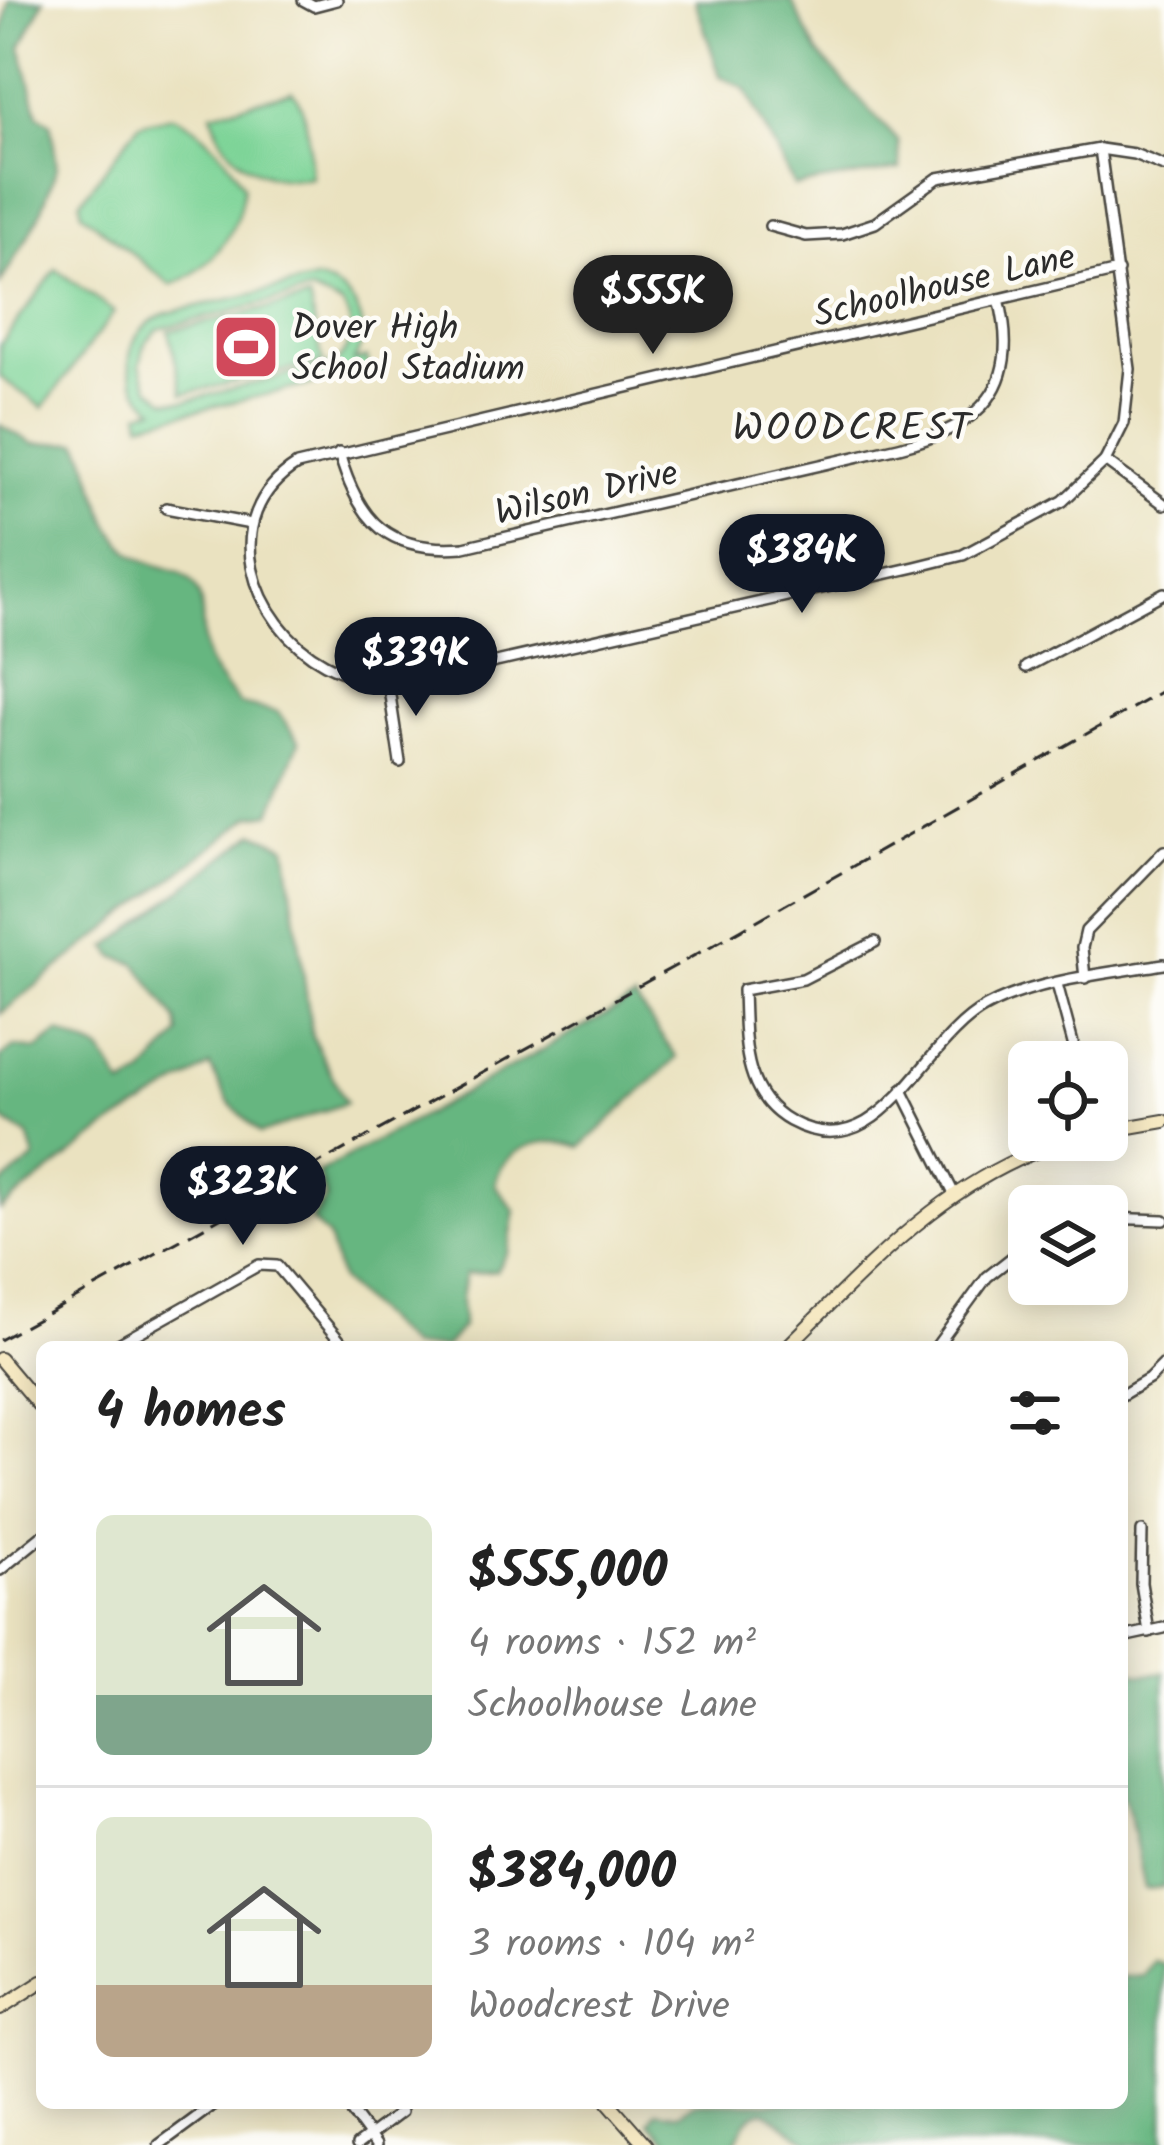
<!DOCTYPE html>
<html lang="en">
<head>
<meta charset="utf-8">
<style>
  :root { --surface:#fff; --page:#f2f2f2; --text:#222; --muted:#767676; --line:#e0e0e0; --accent:#111827 }
  body { margin:0; font-family:Kalam,sans-serif; background:var(--page); color:var(--text); height:100vh; display:flex; flex-direction:column; font-size:45px; white-space:nowrap }
  * { box-sizing:border-box; margin:0 }
  p { font-size:39px; color:var(--muted) }
  .icon { flex:none; width:66px; height:66px; fill:none; stroke:currentColor; stroke-width:2; stroke-linecap:round; stroke-linejoin:round }
  .map { position:relative; flex:1; overflow:hidden }
  .sheet { position:absolute; left:36px; top:1341px; width:1092px; height:768px; display:flex; flex-direction:column; background:var(--surface); border-radius:18px; box-shadow:0 6px 30px #0003 }
  .sheet>* { flex:none }
  .fabs { position:absolute; left:1008px; top:1041px; display:grid; gap:24px }
  .fabs a { display:grid; place-items:center; width:120px; height:120px; border-radius:18px; background:var(--surface); box-shadow:0 6px 30px #0003; font-size:60px }
  .price { position:absolute; translate:-50% -102px; padding:0 27px; border-radius:42px; background:var(--accent); color:#fff; font-size:39px; line-height:78px; filter:drop-shadow(0 3px 6px #0008) }
  .price::after { content:''; position:absolute; left:50%; top:72px; width:36px; height:27px; margin-left:-18px; background:inherit; clip-path:polygon(0 0,100% 0,50% 100%) }
  .price.active { background:#222; color:#fff }
  ul { padding:0; list-style:none }
  li { display:flex; align-items:center; gap:36px; height:300px; padding:0 60px }
  li+li { border-top:3px solid var(--line) }
  li span { display:grid; place-items:center; flex:none; width:336px; height:240px; border-radius:18px; color:#555 }
  li>.icon { margin-inline-start:auto }
  span .icon { width:144px; height:144px; fill:#fffc; stroke-width:1 }
  li b { font-size:51px }
  h2 { display:flex; justify-content:space-between; align-items:center; height:144px; padding:0 60px; font-size:51px }
  .map>svg:first-child { display:block }
  .green { fill:#7ed498; stroke:#548062; stroke-width:3; fill-rule:evenodd }
  .forest { fill:#66b680; stroke:#487056; stroke-width:3 }
  .lines { fill:none; stroke-linecap:round; stroke-linejoin:round }
  .street-casing { stroke:#484641; stroke-width:14 }
  .secondary-casing { stroke:#484641; stroke-width:16 }
  .street { stroke:#fff; stroke-width:9 }
  .secondary { stroke:#f6e9c3; stroke-width:12 }
  .rail { stroke:#2b2b2b; stroke-width:3; stroke-dasharray:18 9; stroke-linecap:butt }
  .labels { text-anchor:middle; stroke-width:9; stroke-linejoin:round; paint-order:stroke }
  .street-label { font-size:36px; fill:#2b2b2b; stroke:#fdfcf7 }
  .poi-label { font-size:36px; fill:#2b2b2b; stroke:#fdfcf7; text-anchor:start }
  .neighbourhood-label { font-size:39px; letter-spacing:3px; fill:#2b2b2b; stroke:#fdfcf7 }
</style>
</head>
<body>
<div class="map">
<svg width="1164" height="2145" viewBox="0 0 1164 2145">
  <rect width="100%" height="100%" fill="#fdfcf7"/>
  <filter id="ink" filterUnits="userSpaceOnUse"><feTurbulence type="fractalNoise" baseFrequency=".00833" numOctaves="2"/><feDisplacementMap in="SourceGraphic" scale="24" xChannelSelector="R" yChannelSelector="G"/><feConvolveMatrix kernelMatrix="1 2 1 2 8 2 1 2 1" color-interpolation-filters="sRGB"/></filter>
  <filter id="wash" filterUnits="userSpaceOnUse"><feTurbulence type="fractalNoise" baseFrequency=".004" numOctaves="4" result="noise"/><feDisplacementMap in="SourceGraphic" scale="48" xChannelSelector="R" yChannelSelector="G"/><feGaussianBlur stdDeviation="2.7" result="paint"/><feColorMatrix in="noise" values="0 0 0 0 0 0 0 0 0 0 0 0 0 0 0 0 0 1.4 0 .05"/><feComposite in="paint" operator="in"/></filter>
  <g filter="url(#wash)">
    <rect width="100%" height="100%" fill="#eae2c0"/>
    <g class="green">
      <path d="M292 91C311 112 308 150 311 177 264 186 223 160 212 113Z"/>
      <path d="M172 116C199 124 232 160 243 186 241 230 211 270 171 285L82 213 80 202 139 124Z"/>
      <polygon points="56,269 114,312 43,408 0,377 0,345"/>
      <path d="M316 280C356 289 374 325 354 361L367 358 370 371 142 423 140 412 155 408C117 380 122 330 167 313ZM311 292 342 305C356 326 353 345 336 363L185 401 166 400 149 387 140 365 145 343 158 329Z"/>
      <polygon points="309,299 323,362 183,394 169,331"/>
    </g>
    <g class="forest">
      <polygon points="9,0 44,0 21,47 38,115 51,123 57,167 39,217 0,284 0,174 7,139 0,48"/>
      <polygon points="695,0 791,0 817,52 898,141 900,169 794,186 745,89 720,76"/>
      <path d="M0 425 34 444 79 442C97 476 97 514 123 544 146 572 178 562 194 585 207 604 199 636 207 658 212 674 229 690 239 704L278 712 299 742 271 813 251 816 0 1014Z"/>
      <polygon points="255,833 286,846 312,1036 346,1103 260,1134 228,1101 210,1066 105,1129 0,1210 0,1186 35,1158 28,1136 0,1118 0,1058 14,1047 37,1050 59,1033 101,1051 123,1087 143,1076 180,1034 177,1021 136,963 115,957 108,947"/>
      <path d="M635 999 677 1058 581 1147C547 1135 503 1144 495 1185L515 1211 508 1251 496 1271 465 1274 461 1298 462 1327 445 1347H410L340 1280 328 1237 311 1220 326 1198 318 1173Z"/>
      <polygon points="1122,1669 1142,1675 1164,1672 1164,1887 1145,1889 1130,1816 1122,1796"/>
      <path d="M1153 1961 1164 1964V2145H814L765 2111C747 2113 741 2130 735 2145H672L649 2122 656 2111 679 2114 694 2103H1122V1977L1143 1975Z"/>
    </g>
  </g>
  <g filter="url(#ink)">
    <g class="lines">
      <defs>
        <g id="street">
          <polyline points="303,0 314,6 337,0"/>
          <path d="M1100 149 1130 369 1124 423 1105 461 1063 501 963 555 915 567 408 682C379 682 351 678 325 664 251 624 215 516 297 465L1118 271"/>
          <polyline points="770,226 806,236 842,234 875,223 938,178 1100,149 1134,154 1164,166"/>
          <path d="M339 453C359 523 389 553 464 547L899 447C981 427 1022 387 999 299"/>
          <polyline points="1105,461 1164,504"/>
          <polyline points="166,508 251,524"/>
          <polyline points="1026,667 1164,593"/>
          <polyline points="388,682 400,762"/>
          <path d="M875 942 803 979 743 990C745 1037 741 1094 790 1121 882 1171 920 1042 986 1007 1035 980 1109 973 1164 964"/>
          <polyline points="1085,978 1082,948 1086,931 1164,851"/>
          <polyline points="1057,984 1078,1062"/>
          <polyline points="902,1090 955,1196"/>
          <polyline points="1107,1218 1164,1220"/>
          <polyline points="113,1347 259,1265 277,1266 345,1347"/>
          <polyline points="936,1347 987,1277 1029,1244"/>
          <polyline points="1122,1395 1149,1379 1164,1364"/>
          <polyline points="1142,1531 1141,1583 1149,1632"/>
          <polyline points="0,1570 42,1536"/>
          <polyline points="1122,1637 1164,1628"/>
          <polyline points="345,2103 376,2145"/>
          <polyline points="159,2145 216,2103"/>
          <polyline points="357,2145 401,2112"/>
        </g>
        <g id="secondary">
          <polyline points="1107,1131 1164,1121"/>
          <path d="M787 1347C870 1265 954 1171 1071 1140"/>
          <polyline points="0,1359 42,1409"/>
          <polyline points="0,2009 42,1982"/>
          <polyline points="609,2103 646,2145"/>
        </g>
      </defs>
      <use href="#street" class="street-casing"/>
      <use href="#secondary" class="secondary-casing"/>
      <use href="#street" class="street"/>
      <use href="#secondary" class="secondary"/>
      <polyline class="rail" points="0,1340 742,929 1164,690"/>
    </g>
  </g>
  <defs>
    <symbol id="stadium-square" viewBox="-11 -11 22 22"><rect x="-9" y="-9" width="18" height="18" rx="4" fill="#d1495b" stroke="#fdfcf7"/><path d="M0-5a6.5 5 0 1 0 0 10a6.5 5 0 1 0 0-10ZM-3.5-1.8h7v3.6h-7Z" fill="#fff"/></symbol>
  </defs>
  <g fill-rule="evenodd">
    <use href="#stadium-square" x="208" y="309" width="76" height="76"/>
  </g>
  <g class="labels">
    <g class="street-label">
      <text transform="translate(944 284) rotate(-13)" y="13">Schoolhouse Lane</text>
      <text transform="translate(586 491) rotate(-13)" y="13">Wilson Drive</text>
    </g>
    <g class="poi-label">
      <text x="292" y="339">Dover High<tspan x="292" dy="41">School Stadium</tspan></text>
    </g>
    <g class="neighbourhood-label">
      <text x="853" y="440">WOODCREST</text>
    </g>
  </g>
</svg>
<div class="fabs">
<a><svg class="icon" aria-label="locate" viewBox="0 0 24 24"><circle cx="12" cy="12" r="6"/><path d="M12 2v4M12 18v4M2 12h4M18 12h4"/></svg></a>
<a><svg class="icon" aria-label="layers" viewBox="0 0 24 24"><path d="M12 4l9 5-9 5-9-5zM3 14l9 5 9-5"/></svg></a>
</div>
<b class="price active" style="left:653px;top:357px">$555K</b>
<b class="price" style="left:802px;top:616px">$384K</b>
<b class="price" style="left:416px;top:719px">$339K</b>
<b class="price" style="left:243px;top:1248px">$323K</b>
<section class="sheet">
<h2>4 homes<svg class="icon" aria-label="filters" viewBox="0 0 24 24"><path d="M4 7h16M4 17h16"/><circle cx="9" cy="7" r="2"/><circle cx="15" cy="17" r="2"/></svg></h2>
<ul>
<li><span style="background:linear-gradient(#dfe7d0 75%,#7fa58c 0)"><svg class="icon" aria-label="home" viewBox="0 0 24 24"><path d="M3 11l9-7 9 7M6 9v11h12V9"/></svg></span><div><b>$555,000</b><p>4 rooms · 152 m²</p><p>Schoolhouse Lane</p></div></li>
<li><span style="background:linear-gradient(#dfe7d0 70%,#b9a48a 0)"><svg class="icon" aria-label="home" viewBox="0 0 24 24"><path d="M3 11l9-7 9 7M6 9v11h12V9"/></svg></span><div><b>$384,000</b><p>3 rooms · 104 m²</p><p>Woodcrest Drive</p></div></li>
</ul>
</section>
</div>
</body>
</html>
